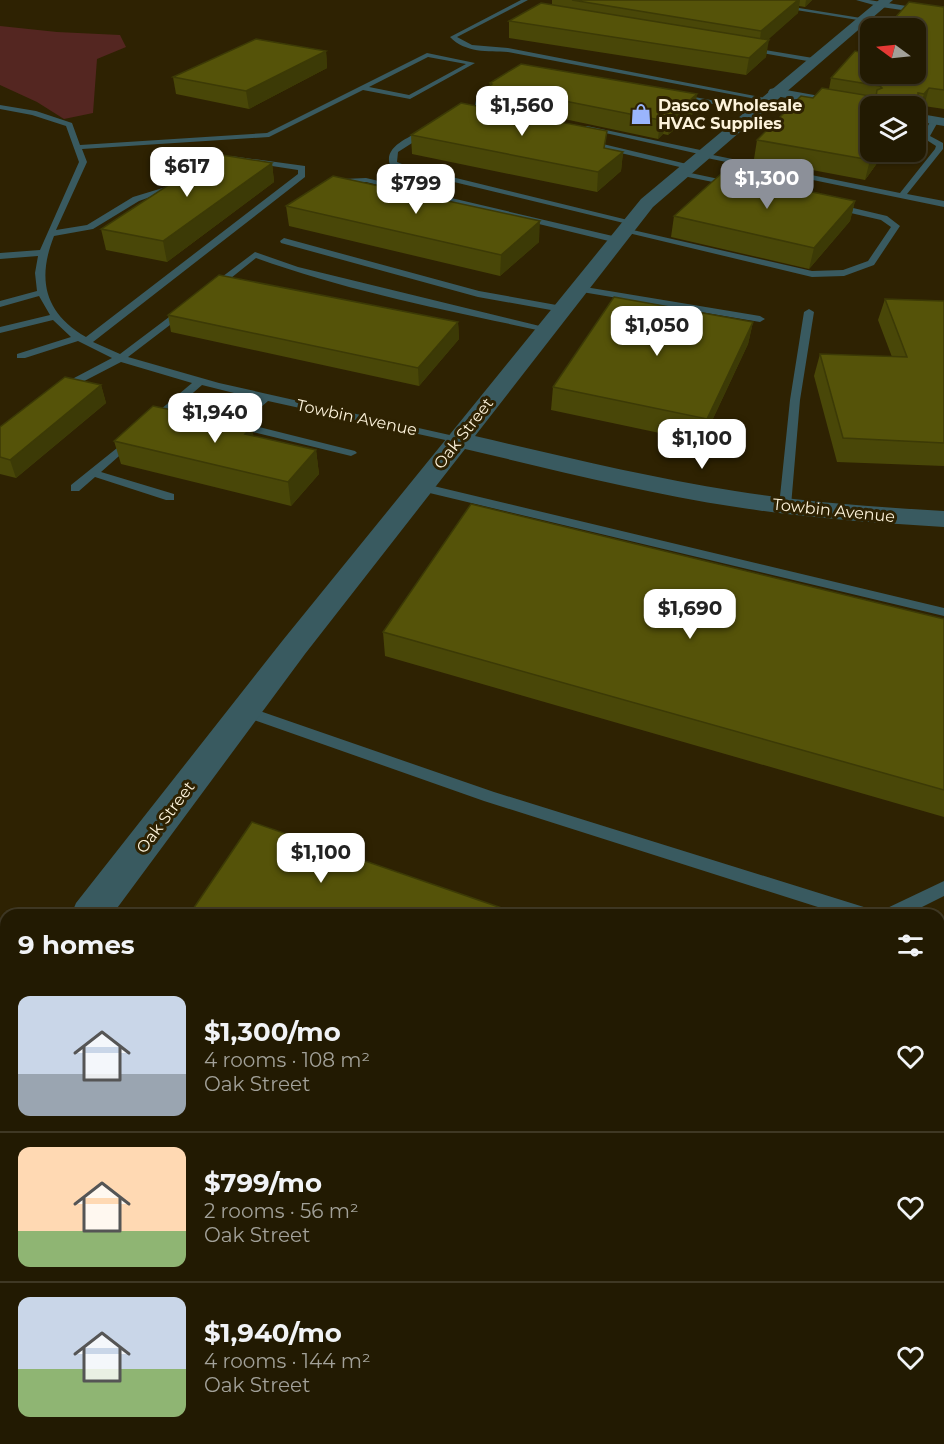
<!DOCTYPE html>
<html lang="en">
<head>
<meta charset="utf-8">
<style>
  :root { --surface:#221a02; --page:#2a230c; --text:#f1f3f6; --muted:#a2a199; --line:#3f3824; --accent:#8c9099 }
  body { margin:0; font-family:Montserrat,sans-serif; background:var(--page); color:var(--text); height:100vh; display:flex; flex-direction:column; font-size:22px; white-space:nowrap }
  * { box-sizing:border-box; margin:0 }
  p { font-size:20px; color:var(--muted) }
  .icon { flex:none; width:33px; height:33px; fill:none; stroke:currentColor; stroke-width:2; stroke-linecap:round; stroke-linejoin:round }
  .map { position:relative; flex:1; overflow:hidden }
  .sheet { position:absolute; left:0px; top:909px; width:945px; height:536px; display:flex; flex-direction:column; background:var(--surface); border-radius:18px 18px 0 0; box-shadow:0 2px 4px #0004,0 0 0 2px var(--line) }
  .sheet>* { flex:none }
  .needle { width:39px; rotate:285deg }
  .controls { position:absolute; left:860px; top:18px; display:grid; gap:12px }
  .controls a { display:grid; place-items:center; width:66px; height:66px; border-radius:12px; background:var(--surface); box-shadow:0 2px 4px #0004,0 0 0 2px var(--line); font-size:30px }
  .price { position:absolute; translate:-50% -51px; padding:0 14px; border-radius:12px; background:#fff; color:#222; font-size:20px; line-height:39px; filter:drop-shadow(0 2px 3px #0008) }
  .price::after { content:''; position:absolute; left:50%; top:36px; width:18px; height:14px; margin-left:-9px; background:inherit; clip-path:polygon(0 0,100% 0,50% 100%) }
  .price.on { background:var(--accent); color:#fff }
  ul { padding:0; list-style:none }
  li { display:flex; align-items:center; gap:18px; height:150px; padding:0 18px }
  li+li { border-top:2px solid var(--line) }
  li span { display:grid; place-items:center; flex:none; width:168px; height:120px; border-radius:12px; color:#555 }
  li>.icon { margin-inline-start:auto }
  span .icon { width:72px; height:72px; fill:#fffc; stroke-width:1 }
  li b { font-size:26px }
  h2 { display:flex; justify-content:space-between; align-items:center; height:72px; padding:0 18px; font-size:26px }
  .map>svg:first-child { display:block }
  .green { fill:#542621 }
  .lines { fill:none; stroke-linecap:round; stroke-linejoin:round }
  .service { fill:#395a60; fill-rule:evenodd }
  .minor { fill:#395a60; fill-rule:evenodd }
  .tertiary { fill:#395a60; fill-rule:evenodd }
  .wall { fill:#494708 }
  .shaded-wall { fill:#3c3a06 }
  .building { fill:#555309; stroke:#3c3a06; stroke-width:1.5 }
  .labels { text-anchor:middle; stroke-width:6; stroke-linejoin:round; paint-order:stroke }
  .far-poi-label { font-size:16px; font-weight:bold; fill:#fdf3db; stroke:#2e2202; text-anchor:start }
  .far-street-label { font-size:16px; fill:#fdf3db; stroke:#2e2202 }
</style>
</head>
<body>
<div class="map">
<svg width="944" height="1444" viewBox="0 0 944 1444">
  <rect width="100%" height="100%" fill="#2e2202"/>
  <polygon class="green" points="0,26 57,32 120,35 126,47 97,59 93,113 64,119 37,102 0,85"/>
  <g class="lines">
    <g class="service">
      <path d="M521 0H528L457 37 472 45 508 48 770 99 767 101 508 52C488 51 465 53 450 37Z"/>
      <polygon points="734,0 749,0 867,19 864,21"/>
      <polygon points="856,0 869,0 944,12 944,16 881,7"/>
      <polygon points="747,47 813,58 816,60 813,62 745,50"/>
      <path d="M427 53 475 63 410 99 363 90 269 137 82 149 87 162 56 230 87 225 133 197 179 183 183 185 139 201 93 229 54 236C37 279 44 313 86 337L298 174V170L234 160H231V156L305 166V177L93 342 120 354 181 308H187V312L128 357 219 383 463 438V442L459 443 268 401 243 423 355 451 357 453 351 456 171 412 164 415 160 414V410L192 383 121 362 65 391H57V387L112 358 78 341 25 358H17V354L71 337 53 320 0 333V327L50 315 39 296 0 307V301L37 291 35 273 38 256 0 259V253L40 250 79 162 66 126 32 115 0 109V105L36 111 72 123 80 145 267 133ZM428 57 466 64 409 95 369 87ZM202 385 258 399 233 420 177 407Z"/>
      <polygon points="506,81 508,84 481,103 561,120 561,124 475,105 476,100"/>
      <polygon points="678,94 754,108 758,110 754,112 676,97"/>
      <polygon points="935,118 939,120 930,136 943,143 943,149 907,194 944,201 944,207 702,157 699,154 583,128 587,126 705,151 708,154 900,193 935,149 936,146 922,137 931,120"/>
      <path d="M424 129 431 131 398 152 397 162 407 166 636 222 632 225 404 170 390 165C383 146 411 137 424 129Z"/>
      <polygon points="586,140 691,165 692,167 688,169 583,144 582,142"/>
      <polygon points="681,171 733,182 737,184 733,186 678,175 677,173"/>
      <polygon points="366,178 617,237 621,240 617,243 366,182 348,183 333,192 329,190 343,179"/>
      <polygon points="832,203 887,216 900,226 874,265 844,276 812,277 620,231 624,228 812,271 843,270 868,261 891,227 881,220 829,208 829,204"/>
      <polygon points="284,238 479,291 562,306 567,309 562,312 478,297 281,243 280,241"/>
      <path d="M255 252 298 267 552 329 547 332C450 311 350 292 256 258L216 290H210V286Z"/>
      <polygon points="579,286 760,316 765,319 760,322 576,291 576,287"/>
      <polygon points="809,309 814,312 800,400 791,506 785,510 779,506 790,400 804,312"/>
      <polygon points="132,436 138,439 136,441 101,472 174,494 174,500 166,500 95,477 79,491 71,491 71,485"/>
      <polygon points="421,483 944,608 944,616 417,490 417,484"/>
      <polygon points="245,706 494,792 867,908 873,910 876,915 843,915 484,801 240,715 238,711 240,707"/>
      <polygon points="944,881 944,896 906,915 880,915 883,910"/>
      <polygon points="0,1108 6,1110 6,1130 0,1128"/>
      <polygon points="0,1276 6,1277 6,1299 0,1298"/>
      <polygon points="316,1438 349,1438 351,1444 318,1444"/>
      <polygon points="702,1438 762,1438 760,1444 704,1444"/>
    </g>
    <g class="minor">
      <polygon points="775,88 870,105 875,106 870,106 870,113 770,95 768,92 770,89"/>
      <polygon points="915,113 944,118 944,126 915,121"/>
    </g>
    <g class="tertiary">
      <path d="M879 0H893L653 207 475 436C561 456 647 477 735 491 804 502 874 507 944 511V527C874 523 805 518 736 507 645 493 555 470 465 449L305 654 112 915H71L76 903 283 640 641 199Z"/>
      <polygon points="6,1006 6,1050 0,1052 0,1008"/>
    </g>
  </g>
  <g class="wall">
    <polygon points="552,0 812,0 805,7 799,6 798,13 767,40 766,57 746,75 509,38 509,21 552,5"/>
    <polygon points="944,7 944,109 924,106 919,111 915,111 915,112 915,106 870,152 890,152 889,153 885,152 865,180 754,159 757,140 813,98 829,89 831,78 870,74"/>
    <polygon points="326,51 327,68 249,109 176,94 173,77"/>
    <polygon points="490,83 695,112 668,135 663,134 658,139 489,103"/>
    <polygon points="411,135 605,148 623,152 621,171 597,192 412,154"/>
    <polygon points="272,163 274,182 167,262 106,250 101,229"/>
    <polygon points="855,201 850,221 809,269 671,237 674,216"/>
    <polygon points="286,206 539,242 500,276 289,226"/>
    <polygon points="885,299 944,301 944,466 837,462 814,376 820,354 892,357 878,320"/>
    <polygon points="168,315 458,322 459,339 419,386 171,332"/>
    <polygon points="753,322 748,344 702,442 551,410 553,387"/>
    <polygon points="101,385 106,403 16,478 0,474 0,427"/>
    <polygon points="252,427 253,436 316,450 319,474 291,506 121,464 114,441"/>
    <polygon points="944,619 944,817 385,656 383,632"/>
  </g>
  <g class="shaded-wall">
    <polygon points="798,0 800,0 798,13 759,48 761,31"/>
    <polygon points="806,0 812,0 805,7"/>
    <polygon points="769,40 766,57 746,75 749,58"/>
    <polygon points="326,51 327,68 249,109 246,91"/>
    <polygon points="929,88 924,106 919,111 924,94"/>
    <polygon points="697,94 695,112 668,135 671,116"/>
    <polygon points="666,115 663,134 658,139 660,120"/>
    <polygon points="623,152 621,171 597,192 598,172"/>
    <polygon points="876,152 885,152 865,180 870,160"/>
    <polygon points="272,163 274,182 167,262 163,241"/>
    <polygon points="855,201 850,221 809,269 814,248"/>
    <polygon points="540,221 539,242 500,276 501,255"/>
    <polygon points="458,322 459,339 419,386 418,368"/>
    <polygon points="753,322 748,344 702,442 707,419"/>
    <polygon points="101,385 106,403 16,478 10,460"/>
    <polygon points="252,427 256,450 245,434"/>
    <polygon points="316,450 319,474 291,506 288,482"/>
  </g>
  <g class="building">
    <polygon points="572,0 798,0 761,31"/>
    <polygon points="909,2 944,7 944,90 929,88 924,94 918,93 918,103 915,106 870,106 870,152 876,152 870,160 757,140 801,96 813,98 822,88 876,97 877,90 882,88 880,86 831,78 855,51 859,52 867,43 870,43 870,74 915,74 915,28 886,28"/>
    <polygon points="541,3 769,40 749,58 509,21"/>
    <polygon points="256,39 326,51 246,91 173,77"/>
    <polygon points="521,64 697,94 671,116 666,115 660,120 489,86 492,84 490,83"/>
    <polygon points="461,103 607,131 604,148 623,152 598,172 411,135"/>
    <polygon points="216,154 272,163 163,241 101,229"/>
    <polygon points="722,173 855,201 814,248 674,216"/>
    <polygon points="333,176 540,221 501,255 286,206"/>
    <polygon points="219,275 458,322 418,368 168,315"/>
    <polygon points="614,297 753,322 707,419 553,387"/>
    <polygon points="885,299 944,301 944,443 843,438 820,354 907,357"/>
    <polygon points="65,377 101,385 10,460 0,457 0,427"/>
    <polygon points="153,406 252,427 245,434 316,450 288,482 114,441"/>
    <polygon points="471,504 944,619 944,790 383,632"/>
    <polygon points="252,822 522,915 189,915"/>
  </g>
  <defs>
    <symbol id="shop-bare" viewBox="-9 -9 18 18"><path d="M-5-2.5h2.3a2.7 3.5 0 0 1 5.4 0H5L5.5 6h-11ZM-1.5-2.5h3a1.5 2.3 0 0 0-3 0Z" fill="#9ab5fd" stroke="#2e2202" stroke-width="2.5" paint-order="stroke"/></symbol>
  </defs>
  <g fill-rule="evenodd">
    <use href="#shop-bare" x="626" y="99" width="30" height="30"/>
  </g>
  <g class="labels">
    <g class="far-poi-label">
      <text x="658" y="111">Dasco Wholesale<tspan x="658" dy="18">HVAC Supplies</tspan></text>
    </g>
    <g class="far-street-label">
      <text transform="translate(357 417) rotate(12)" y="6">Towbin Avenue</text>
      <text transform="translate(463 433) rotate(-52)" y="6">Oak Street</text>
      <text transform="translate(834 510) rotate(6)" y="6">Towbin Avenue</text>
      <text transform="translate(165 817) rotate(-53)" y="6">Oak Street</text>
    </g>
  </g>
</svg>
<div class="controls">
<a><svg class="needle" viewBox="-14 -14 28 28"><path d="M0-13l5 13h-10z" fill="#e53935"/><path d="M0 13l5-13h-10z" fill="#a2a199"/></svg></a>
<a><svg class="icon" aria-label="layers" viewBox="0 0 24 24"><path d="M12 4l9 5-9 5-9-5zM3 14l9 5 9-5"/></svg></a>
</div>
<b class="price" style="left:522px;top:137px">$1,560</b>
<b class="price" style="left:187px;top:198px">$617</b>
<b class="price on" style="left:767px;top:210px">$1,300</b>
<b class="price" style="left:416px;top:215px">$799</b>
<b class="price" style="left:657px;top:357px">$1,050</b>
<b class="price" style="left:215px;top:444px">$1,940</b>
<b class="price" style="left:702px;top:470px">$1,100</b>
<b class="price" style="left:690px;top:640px">$1,690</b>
<b class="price" style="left:321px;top:884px">$1,100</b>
<section class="sheet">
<h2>9 homes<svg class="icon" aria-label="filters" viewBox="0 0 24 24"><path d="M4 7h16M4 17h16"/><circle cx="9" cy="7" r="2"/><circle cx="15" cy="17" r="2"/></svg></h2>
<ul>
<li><span style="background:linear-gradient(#c9d6e8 65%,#9aa5b1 0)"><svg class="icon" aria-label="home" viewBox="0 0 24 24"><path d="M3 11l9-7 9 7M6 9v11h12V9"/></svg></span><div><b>$1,300/mo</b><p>4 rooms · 108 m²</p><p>Oak Street</p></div><svg class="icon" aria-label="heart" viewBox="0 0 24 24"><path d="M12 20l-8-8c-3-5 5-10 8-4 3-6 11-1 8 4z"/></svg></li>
<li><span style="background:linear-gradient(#ffd9b3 70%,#8fb573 0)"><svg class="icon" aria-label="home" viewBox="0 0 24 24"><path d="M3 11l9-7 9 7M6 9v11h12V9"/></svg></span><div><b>$799/mo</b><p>2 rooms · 56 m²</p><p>Oak Street</p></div><svg class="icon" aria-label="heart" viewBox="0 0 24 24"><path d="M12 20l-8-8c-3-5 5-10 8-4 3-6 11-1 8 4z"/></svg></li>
<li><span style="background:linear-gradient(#c9d6e8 60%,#8fb573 0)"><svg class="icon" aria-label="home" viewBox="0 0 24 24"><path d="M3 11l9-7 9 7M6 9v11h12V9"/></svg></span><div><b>$1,940/mo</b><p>4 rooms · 144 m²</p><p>Oak Street</p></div><svg class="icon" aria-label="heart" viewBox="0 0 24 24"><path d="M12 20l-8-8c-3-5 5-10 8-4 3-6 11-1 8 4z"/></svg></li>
</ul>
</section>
</div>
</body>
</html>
